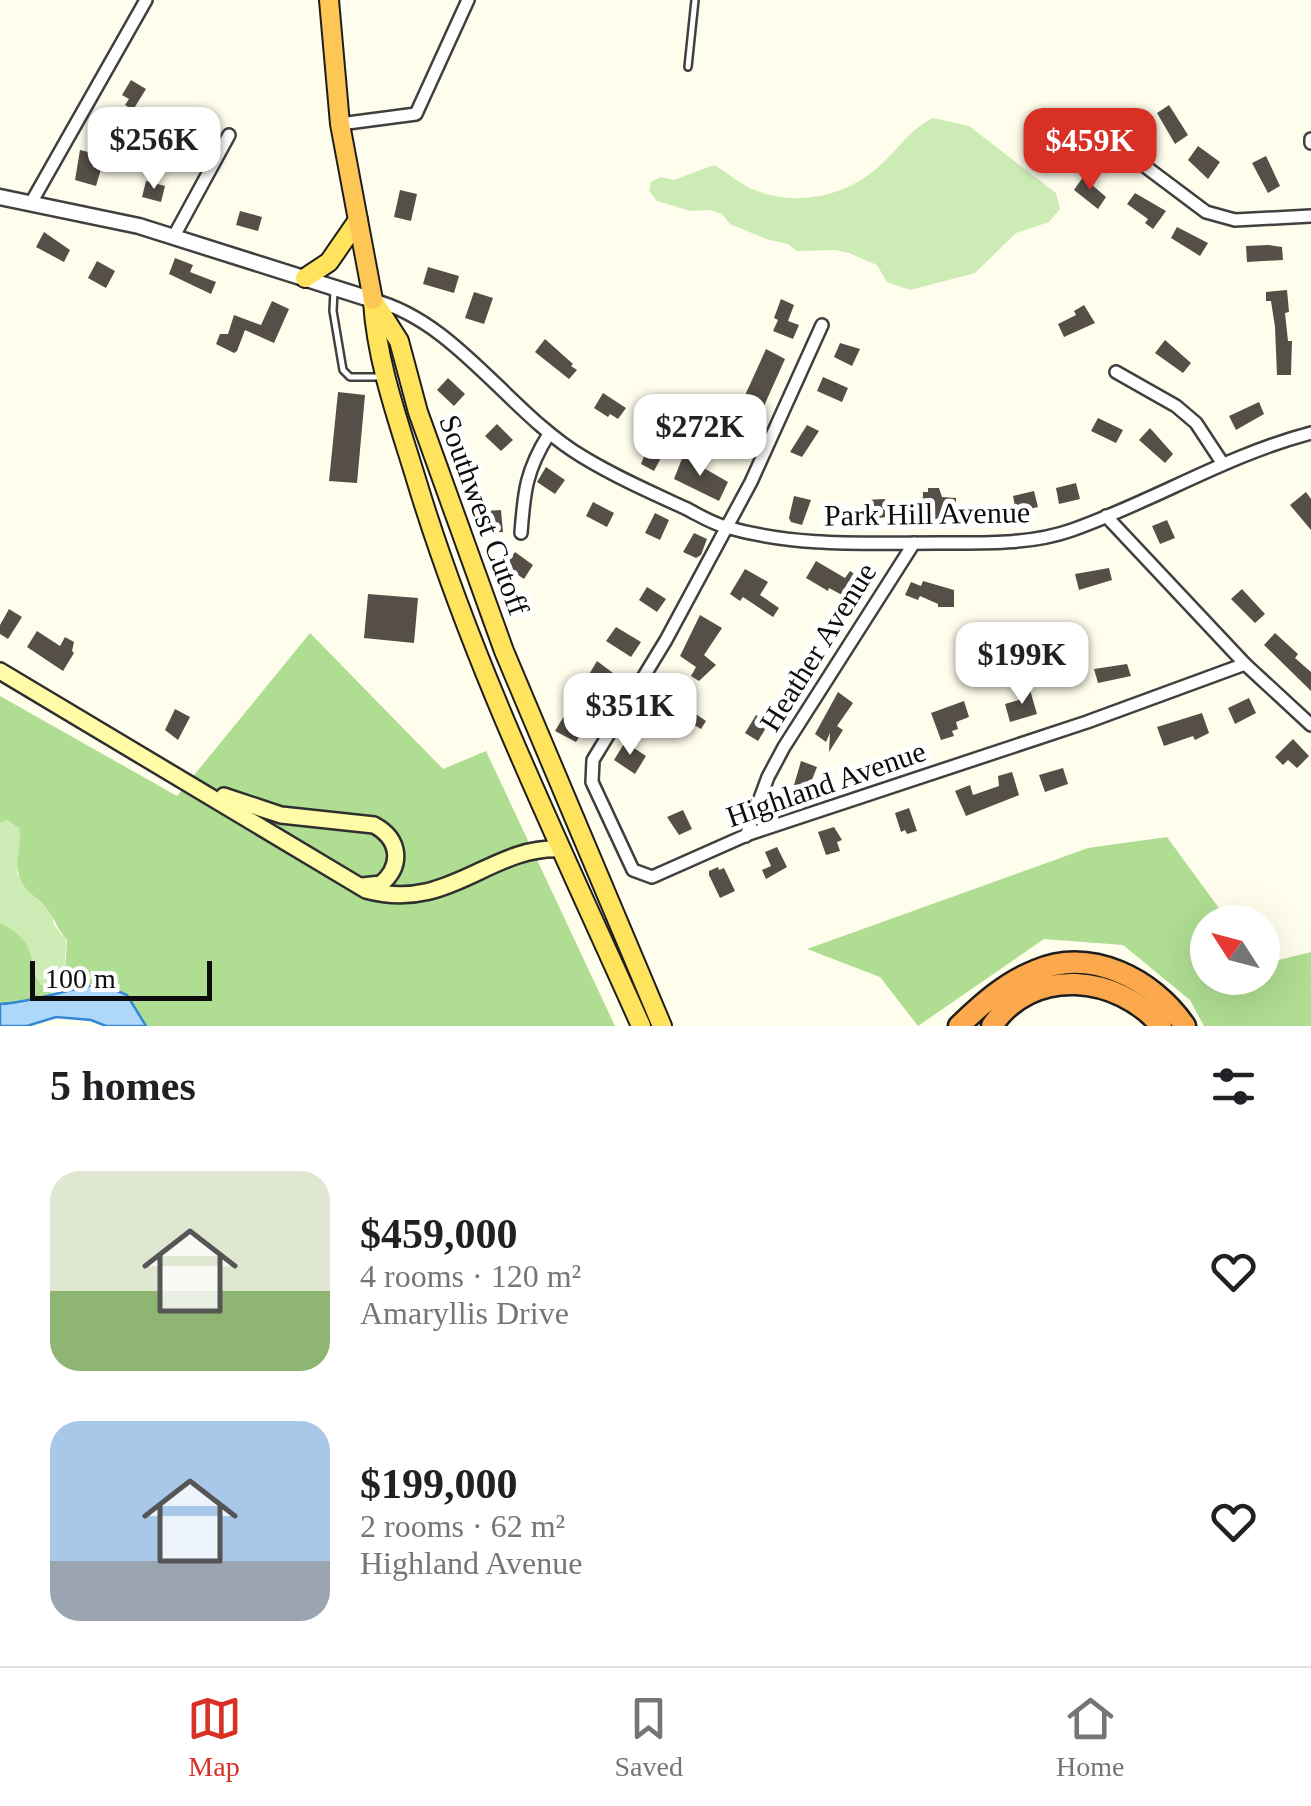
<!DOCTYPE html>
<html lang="en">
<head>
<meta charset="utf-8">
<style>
  :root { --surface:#fff; --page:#f6f6f6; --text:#202124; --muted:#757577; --line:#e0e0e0; --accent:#d93025 }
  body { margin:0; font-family:"Times New Roman",serif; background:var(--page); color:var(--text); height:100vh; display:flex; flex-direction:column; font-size:38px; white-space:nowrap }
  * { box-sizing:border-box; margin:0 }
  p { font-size:32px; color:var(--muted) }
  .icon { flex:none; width:55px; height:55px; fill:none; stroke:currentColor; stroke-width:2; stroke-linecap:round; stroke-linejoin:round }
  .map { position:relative; height:1026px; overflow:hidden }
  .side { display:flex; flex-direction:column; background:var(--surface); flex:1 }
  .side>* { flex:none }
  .needle { width:65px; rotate:306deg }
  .buttons { position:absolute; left:1190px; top:905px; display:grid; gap:20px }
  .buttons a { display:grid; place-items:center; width:90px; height:90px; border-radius:50%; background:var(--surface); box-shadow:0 10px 40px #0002; font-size:50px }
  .scale { position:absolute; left:30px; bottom:25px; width:182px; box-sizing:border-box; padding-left:10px; border:5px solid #0d0d0d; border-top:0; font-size:28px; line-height:35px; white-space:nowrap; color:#0d0d0d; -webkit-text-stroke:8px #fff; paint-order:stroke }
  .price { position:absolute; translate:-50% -85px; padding:0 22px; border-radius:20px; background:#fff; color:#222; font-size:32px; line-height:65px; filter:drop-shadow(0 2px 5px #0008) }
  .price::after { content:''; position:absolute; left:50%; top:60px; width:30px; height:22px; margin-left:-15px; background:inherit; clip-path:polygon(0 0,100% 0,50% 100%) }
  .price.on { background:var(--accent); color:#fff }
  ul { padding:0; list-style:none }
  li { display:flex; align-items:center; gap:30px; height:250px; padding:0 50px }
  li span { display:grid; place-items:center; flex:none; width:280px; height:200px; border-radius:30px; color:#555 }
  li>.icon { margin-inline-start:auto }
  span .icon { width:120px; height:120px; fill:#fffc; stroke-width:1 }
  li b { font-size:42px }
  h2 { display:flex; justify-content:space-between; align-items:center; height:120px; padding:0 50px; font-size:42px }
  .dock { display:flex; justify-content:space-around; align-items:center; height:140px; border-top:2px solid var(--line); background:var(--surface); font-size:28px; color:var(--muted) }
  .dock a { display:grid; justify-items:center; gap:5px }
  .dock .on { color:var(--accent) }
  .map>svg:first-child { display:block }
  .green { fill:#cdebb4 }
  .forest { fill:#afdd92 }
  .water { fill:#aed8f9; stroke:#3188d4; stroke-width:2.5 }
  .building { fill:#564f48 }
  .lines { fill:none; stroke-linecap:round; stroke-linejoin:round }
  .service-casing { stroke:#404040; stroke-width:10 }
  .minor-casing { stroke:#404040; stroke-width:16 }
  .tertiary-casing { stroke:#404040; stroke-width:19 }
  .secondary-casing { stroke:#2f2f2f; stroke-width:20 }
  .primary-casing { stroke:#1e1e1e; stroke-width:22 }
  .trunk-casing { stroke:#1e1e1e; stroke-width:22 }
  .motorway-casing { stroke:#1e1e1e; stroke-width:25 }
  .service { stroke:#fff; stroke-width:5 }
  .minor { stroke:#fff; stroke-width:11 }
  .tertiary { stroke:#fff; stroke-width:14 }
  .secondary { stroke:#fffba7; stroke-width:15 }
  .primary { stroke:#ffe35c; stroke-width:18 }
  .trunk { stroke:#fec654; stroke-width:18 }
  .motorway { stroke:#fca94d; stroke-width:20 }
  .labels { text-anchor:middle; stroke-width:10; stroke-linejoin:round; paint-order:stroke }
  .street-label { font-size:30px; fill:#0d0d0d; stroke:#fff }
</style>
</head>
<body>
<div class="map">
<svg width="1311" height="1026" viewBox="0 0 1311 1026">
  <rect width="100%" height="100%" fill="#fffdec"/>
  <g class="green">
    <path d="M933 118 969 126 1056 193 1060 209 1049 222 1016 233 975 273 910 290 887 282 877 265 849 253 836 250 797 251 788 244 769 240 730 224 722 214 710 210 691 211 657 201 649 191 651 182 661 177 674 180 714 165C725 171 735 180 746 186 788 208 841 199 876 169 897 152 908 130 933 118Z"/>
    <polygon points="5,820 19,828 21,833 17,874 23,885 52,914 54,925 66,940 64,990 52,993 39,986 34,977 35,966 4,925 0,923 0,823"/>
  </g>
  <g class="forest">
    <path d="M310 633 443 769 486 751 615 1026H146C124 985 108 983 64 990L67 940C58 930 56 922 50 913 42 899 23 892 19 876 14 860 23 844 19 828L6 820 0 823V696L177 796Z"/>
    <polygon points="1167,837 1229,922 1208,922 1208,978 1262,978 1263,964 1311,952 1311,1026 1204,1026 1190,1000 1123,945 1044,939 918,1026 880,977 807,949 1088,848"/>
    <path d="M0 923C49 946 19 976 52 993L24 1002 0 1004Z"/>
  </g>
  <path class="water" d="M101 984 127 995 146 1026H106L91 1020 56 1017 27 1026H0V1004C34 1002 67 989 101 984Z"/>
  <g class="building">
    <polygon points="131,80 146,89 133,110 125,105 129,99 122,95"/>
    <polygon points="1169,105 1188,135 1175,144 1157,113"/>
    <polygon points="196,114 205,120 194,138 175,126 182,115 192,121"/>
    <polygon points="1060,127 1070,159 1056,162 1048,130"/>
    <polygon points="1198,146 1220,162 1208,179 1188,160"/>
    <polygon points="80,150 96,154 93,167 101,169 96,186 75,180"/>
    <polygon points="1266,156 1280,186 1268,193 1252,163"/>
    <polygon points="1083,177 1106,197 1098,209 1074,190"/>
    <polygon points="146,181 165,186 161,202 142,197"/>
    <polygon points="400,190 417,194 411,221 394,217"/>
    <polygon points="1135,193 1166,211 1153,229 1145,223 1148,219 1127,204"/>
    <polygon points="240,211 262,217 258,231 236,225"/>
    <polygon points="1177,227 1208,243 1200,256 1171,238"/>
    <polygon points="44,232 70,250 64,262 36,247"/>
    <polygon points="1269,245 1282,247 1283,260 1247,262 1246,246"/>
    <polygon points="175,258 193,265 190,272 216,282 211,294 169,274"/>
    <polygon points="97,261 115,271 106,288 88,278"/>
    <polygon points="428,267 459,276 454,293 423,284"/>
    <polygon points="1287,290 1289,312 1285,313 1288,341 1292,341 1291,375 1277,375 1275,327 1271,301 1266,301 1266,292"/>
    <polygon points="474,292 493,298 484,324 465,318"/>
    <polygon points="781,299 794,305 788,321 799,325 793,339 773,331 778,320 774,318"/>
    <polygon points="272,301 289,309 274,343 245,330 237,351 234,353 216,344 220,334 228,334 234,315 261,325"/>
    <polygon points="1084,305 1095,323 1064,337 1058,324 1076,315 1074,311"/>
    <polygon points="545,339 573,364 571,366 577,370 569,379 535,352"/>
    <polygon points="1165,340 1191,363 1183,373 1155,353"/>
    <polygon points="840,343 860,349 852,366 834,357"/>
    <polygon points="766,349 785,359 752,433 732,424"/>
    <polygon points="823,377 848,388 842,402 817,391"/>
    <polygon points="448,378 465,394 454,406 437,390"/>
    <polygon points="338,392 365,395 357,483 329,481"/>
    <polygon points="603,393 626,408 618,419 610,414 608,417 594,408"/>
    <polygon points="1259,402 1264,414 1236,430 1229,416"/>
    <polygon points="1098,418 1123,430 1116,443 1091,431"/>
    <polygon points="497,424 513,440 501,451 485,436"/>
    <polygon points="807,425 819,431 802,457 790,452"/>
    <polygon points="1150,428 1173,454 1165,463 1139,440"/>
    <polygon points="650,442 664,452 654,471 641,464"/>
    <polygon points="683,456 728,482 719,501 674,479"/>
    <polygon points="546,467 565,480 555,494 537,482"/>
    <polygon points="1076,483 1080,499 1059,504 1056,488"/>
    <polygon points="928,488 939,488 942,497 956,498 956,511 941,511 941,522 922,518 923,492 928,492"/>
    <polygon points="1034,491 1038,507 1016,512 1013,496"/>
    <polygon points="1306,492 1311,499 1311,530 1290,505"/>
    <polygon points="794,496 811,500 802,525 791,522 789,518"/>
    <polygon points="885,499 886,517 864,520 863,500"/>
    <polygon points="593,502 614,513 607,527 586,516"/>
    <polygon points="501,510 503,532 486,533 484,511"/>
    <polygon points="655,513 669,520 660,540 645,533"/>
    <polygon points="1167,520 1175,538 1160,544 1152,526"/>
    <polygon points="694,533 707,539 701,555 696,558 683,552"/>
    <polygon points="515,552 533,565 524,579 505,566"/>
    <polygon points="816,561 845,578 850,571 865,581 857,595 846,588 842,595 829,588 828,591 806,578"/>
    <polygon points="1109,568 1112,580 1079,590 1075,574"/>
    <polygon points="745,569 768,582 760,595 779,608 773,617 743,597 740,601 730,594"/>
    <polygon points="923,581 954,590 954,607 938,607 938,604 920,596 918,600 905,595 911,582 921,586"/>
    <polygon points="647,587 666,599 657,612 639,600"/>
    <polygon points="1242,589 1265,614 1255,623 1231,599"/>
    <polygon points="368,594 418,598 414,643 364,638"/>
    <polygon points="9,609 22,617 8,639 0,634 0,625"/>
    <polygon points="700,615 722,628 704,655 716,665 699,681 691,676 696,667 680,656"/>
    <polygon points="616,627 641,642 631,657 606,641"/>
    <polygon points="37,631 60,646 65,637 74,642 72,651 74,653 63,671 27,647"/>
    <polygon points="1275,633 1298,654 1295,658 1311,672 1311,691 1264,645"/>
    <polygon points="988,649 1001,672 987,680 977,662 982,659 979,654"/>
    <polygon points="597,661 617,676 576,742 555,731"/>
    <polygon points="1127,664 1131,676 1098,683 1094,669"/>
    <polygon points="1030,690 1037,714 1010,722 1005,704 1022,699 1020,692"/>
    <polygon points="658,691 670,699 674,692 690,702 687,708 706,721 701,729 674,713 664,728 654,722 659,711 650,705"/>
    <polygon points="838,692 853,703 837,726 843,730 829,752 830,733 826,742 815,734"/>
    <polygon points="1249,698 1256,713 1235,724 1228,708"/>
    <polygon points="964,701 969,717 956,722 958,729 952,731 954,736 941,740 931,713"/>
    <polygon points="175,709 190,717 178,740 165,730"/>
    <polygon points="1202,713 1209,733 1195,740 1193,736 1164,746 1157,727"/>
    <polygon points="756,715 769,723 758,741 745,733"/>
    <polygon points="1293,739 1309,756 1297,768 1288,760 1283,765 1275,757"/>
    <polygon points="625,742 646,756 635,774 614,760"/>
    <polygon points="801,761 817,767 808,790 794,785"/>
    <polygon points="1063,768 1068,784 1045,792 1039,775"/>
    <polygon points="1012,772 1019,795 966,816 955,791 970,785 973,795 999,786 998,776"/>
    <polygon points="909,808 917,831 907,834 905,830 901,832 895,813"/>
    <polygon points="683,810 692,829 679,835 667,817"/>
    <polygon points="834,827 842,840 837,842 840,851 826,855 818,832"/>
    <polygon points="777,847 787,867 766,879 762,870 771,866 765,852"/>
    <polygon points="718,867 719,870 724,868 735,891 720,898 709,875 709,871"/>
  </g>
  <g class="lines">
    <defs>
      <g id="service">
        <polyline points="688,67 695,0"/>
        <polyline points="334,291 333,311 343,370 350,377 379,377"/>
      </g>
      <g id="minor">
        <polyline points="340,124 416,114 468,0"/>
        <polyline points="1311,139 1311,143"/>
        <polyline points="1114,143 1206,212 1235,220 1311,216"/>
        <polyline points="31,203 146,0"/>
        <polyline points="174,236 229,135"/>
        <path d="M373 300C456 321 510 414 583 457 616 477 650 492 685 508 699 515 711 523 726 527 795 547 866 543 937 543 981 543 1030 545 1072 530 1154 501 1227 455 1311 433"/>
        <polyline points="822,325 751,482 666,640 593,760 592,782 633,870 652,877 749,834 1087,722 1245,664"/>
        <polyline points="1116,372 1176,406 1196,423 1223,464"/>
        <polyline points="1106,516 1245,664 1311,725"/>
        <path d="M521 533C524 492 526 470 549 434"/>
        <polyline points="746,836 768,777 784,747 914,543"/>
      </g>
      <polyline id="tertiary" points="0,197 139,226 373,300"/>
      <g id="secondary">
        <path d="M0 671 366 890C450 913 489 845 562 849"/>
        <path d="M224 796 281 815 374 825C400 839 403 865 381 884L362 886"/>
      </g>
      <g id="primary">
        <polyline points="305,278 329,262 358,220"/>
        <polyline points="373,300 399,341 418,412 504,651 662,1026"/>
        <path d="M373 302C377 363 398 420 416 479 473 668 561 846 641 1026"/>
      </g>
      <polyline id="trunk" points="329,0 340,124 373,300"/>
      <g id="motorway">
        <path d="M959 1026C982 1004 1005 983 1035 971 1091 947 1153 979 1185 1026"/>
        <path d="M992 1026C1032 965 1119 975 1161 1026"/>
      </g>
    </defs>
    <use href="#service" class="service-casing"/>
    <use href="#minor" class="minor-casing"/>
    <use href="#tertiary" class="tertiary-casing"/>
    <use href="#secondary" class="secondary-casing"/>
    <use href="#primary" class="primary-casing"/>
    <use href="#trunk" class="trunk-casing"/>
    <use href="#motorway" class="motorway-casing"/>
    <use href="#service" class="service"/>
    <use href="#minor" class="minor"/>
    <use href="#tertiary" class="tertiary"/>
    <use href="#secondary" class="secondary"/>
    <use href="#primary" class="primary"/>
    <use href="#trunk" class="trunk"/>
    <use href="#motorway" class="motorway"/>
  </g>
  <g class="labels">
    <g class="street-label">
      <text transform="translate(927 514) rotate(-1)" y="10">Park Hill Avenue</text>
      <text transform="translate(484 515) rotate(70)" y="10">Southwest Cutoff</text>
      <text transform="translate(818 647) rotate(-58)" y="10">Heather Avenue</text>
      <text transform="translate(826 784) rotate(-19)" y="10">Highland Avenue</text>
    </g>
  </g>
</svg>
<div class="buttons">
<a><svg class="needle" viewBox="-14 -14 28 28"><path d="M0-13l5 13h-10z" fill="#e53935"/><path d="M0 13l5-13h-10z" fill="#757577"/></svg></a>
</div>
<div class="scale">100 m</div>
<b class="price" style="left:154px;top:192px">$256K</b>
<b class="price on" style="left:1090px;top:193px">$459K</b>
<b class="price" style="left:700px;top:479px">$272K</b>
<b class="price" style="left:1022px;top:707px">$199K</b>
<b class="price" style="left:630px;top:758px">$351K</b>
</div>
<section class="side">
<h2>5 homes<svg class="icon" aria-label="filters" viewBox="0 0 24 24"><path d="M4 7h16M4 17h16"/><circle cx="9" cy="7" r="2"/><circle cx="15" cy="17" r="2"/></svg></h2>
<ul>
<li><span style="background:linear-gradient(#dfe7d0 60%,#8fb573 0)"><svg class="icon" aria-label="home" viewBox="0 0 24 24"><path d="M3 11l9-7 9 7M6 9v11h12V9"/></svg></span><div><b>$459,000</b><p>4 rooms · 120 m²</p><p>Amaryllis Drive</p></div><svg class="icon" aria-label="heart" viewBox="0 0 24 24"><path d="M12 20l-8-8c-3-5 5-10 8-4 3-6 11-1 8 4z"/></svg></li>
<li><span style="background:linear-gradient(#a9c7e8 70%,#9aa5b1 0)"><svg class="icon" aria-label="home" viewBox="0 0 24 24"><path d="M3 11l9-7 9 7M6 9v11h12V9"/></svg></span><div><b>$199,000</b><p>2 rooms · 62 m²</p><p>Highland Avenue</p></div><svg class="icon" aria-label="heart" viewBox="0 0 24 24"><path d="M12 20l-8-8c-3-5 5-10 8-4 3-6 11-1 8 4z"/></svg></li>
</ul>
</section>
<nav class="dock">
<a class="on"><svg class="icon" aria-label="map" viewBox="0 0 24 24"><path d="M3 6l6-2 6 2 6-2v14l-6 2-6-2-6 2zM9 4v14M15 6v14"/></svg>Map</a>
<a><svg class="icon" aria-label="saved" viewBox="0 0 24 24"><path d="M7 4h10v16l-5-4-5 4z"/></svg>Saved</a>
<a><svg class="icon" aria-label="home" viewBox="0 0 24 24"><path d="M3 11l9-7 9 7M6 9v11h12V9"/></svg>Home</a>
</nav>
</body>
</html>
